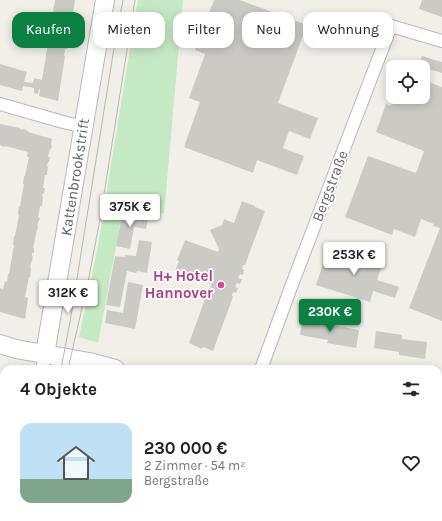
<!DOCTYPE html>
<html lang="de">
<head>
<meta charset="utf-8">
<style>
  :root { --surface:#fff; --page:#f6f6f6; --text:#202124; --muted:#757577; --accent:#0b8043 }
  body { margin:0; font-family:Karla,sans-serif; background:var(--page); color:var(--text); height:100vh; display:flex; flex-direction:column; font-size:15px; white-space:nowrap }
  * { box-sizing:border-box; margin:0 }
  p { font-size:13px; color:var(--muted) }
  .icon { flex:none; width:22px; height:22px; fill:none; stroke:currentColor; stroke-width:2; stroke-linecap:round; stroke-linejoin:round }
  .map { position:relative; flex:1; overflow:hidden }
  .drawer { position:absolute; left:0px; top:365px; width:442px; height:156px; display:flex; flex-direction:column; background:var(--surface); border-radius:12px 12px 0 0; box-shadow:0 2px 10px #0003 }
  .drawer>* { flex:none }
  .guide { position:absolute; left:12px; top:12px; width:418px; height:36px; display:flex; gap:8px }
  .controls { position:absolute; left:386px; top:60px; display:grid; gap:8px }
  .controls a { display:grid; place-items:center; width:44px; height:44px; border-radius:8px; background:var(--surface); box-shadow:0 2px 10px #0003; font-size:20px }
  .price { position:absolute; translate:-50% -34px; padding:0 9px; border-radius:4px; background:#fff; color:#222; font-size:13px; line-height:26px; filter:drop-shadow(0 1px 2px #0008) }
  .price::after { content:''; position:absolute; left:50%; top:24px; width:12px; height:9px; margin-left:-6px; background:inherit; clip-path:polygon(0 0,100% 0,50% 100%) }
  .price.active { background:var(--accent); color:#fff }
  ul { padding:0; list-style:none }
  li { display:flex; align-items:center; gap:12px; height:100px; padding:0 20px }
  li span { display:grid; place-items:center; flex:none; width:112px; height:80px; border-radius:12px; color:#555 }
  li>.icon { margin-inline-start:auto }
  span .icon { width:48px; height:48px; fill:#fffc; stroke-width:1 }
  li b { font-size:17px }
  h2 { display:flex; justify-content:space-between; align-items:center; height:48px; padding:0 20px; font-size:17px }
  .pill { padding:0 14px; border-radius:12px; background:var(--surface); box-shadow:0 2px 10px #0003; font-size:14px; line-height:36px }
  .pill.active { background:var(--accent); color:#fff }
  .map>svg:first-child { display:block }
  .green { fill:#c5e8c5 }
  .building { fill:#cccac5 }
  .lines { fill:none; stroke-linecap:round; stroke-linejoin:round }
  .minor-casing { stroke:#b5b8bc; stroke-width:14 }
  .secondary-casing { stroke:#b6babf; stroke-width:20 }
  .minor { stroke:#fff; stroke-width:12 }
  .secondary { stroke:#fff; stroke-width:18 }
  .tram { stroke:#b6b7b8; stroke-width:1 }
  .hotel-dot { fill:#d1479c; stroke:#fff; stroke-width:1.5 }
  .labels { text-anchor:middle; stroke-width:3.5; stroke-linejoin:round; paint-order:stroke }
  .street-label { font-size:15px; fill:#5f6368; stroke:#fff }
  .hotel-label { font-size:15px; font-weight:bold; fill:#b23c85; stroke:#fff; text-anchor:end }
</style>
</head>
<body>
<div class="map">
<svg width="442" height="521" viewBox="0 0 442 521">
  <rect width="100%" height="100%" fill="#f1efe8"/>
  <g class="green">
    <polygon points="138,0 183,0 164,214 124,203 98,343 79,337 97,251"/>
    <polygon points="438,491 442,492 442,521 178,521 179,517 438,517"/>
  </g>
  <g class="building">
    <polygon points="55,0 75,0 72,19 70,19 69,26 70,26 70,27 67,49 65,49 64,56 65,56 58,101 39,96 40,89 39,89 38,94 34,93 34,88 23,86 22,91 0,85 0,64 27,72 24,82 33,83 34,78 42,80"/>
    <polygon points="214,0 240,0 307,25 278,103 318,118 310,139 289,131 283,148 304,156 297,175 257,160 253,173 184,147 200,102 189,98 205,54 195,50"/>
    <polygon points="422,0 442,0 442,17 419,9"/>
    <polygon points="422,56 442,62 442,73 419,66"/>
    <polygon points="423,80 442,87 442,321 409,308 440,228 433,226 434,224 421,219 415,237 394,229 392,235 345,217 368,156 416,173 424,151 376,132 386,104 390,106 394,97 423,97"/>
    <polygon points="0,124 20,128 20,129 23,130 23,129 28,131 28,132 52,139 51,145 52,145 51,149 50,149 48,157 50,157 49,162 48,162 47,166 48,166 47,175 45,175 43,188 45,188 44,193 43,193 42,196 43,196 42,206 40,206 38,218 40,218 37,226 38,226 33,248 34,248 34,253 32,253 32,256 33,257 30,267 31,268 30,277 29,277 25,297 28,298 25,319 0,312 0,288 3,289 5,281 7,282 8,274 9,274 14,245 13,245 14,236 15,236 19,215 18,214 19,206 20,206 24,184 23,184 24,176 25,176 29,157 27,157 28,152 5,146 5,147 0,145"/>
    <polygon points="242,201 255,206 255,207 265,211 245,265 243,265 242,269 244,270 243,275 240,274 238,278 242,279 240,284 237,283 235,287 238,288 236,293 233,292 232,296 233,297 213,351 203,347 202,349 189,343 209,288 210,288 212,284 175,271 179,261 177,260 185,240 218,252 219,249 210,230 222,225 224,219 234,223"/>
    <polygon points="123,211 149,216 146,229 134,227 130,249 116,246"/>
    <polygon points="139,240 152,242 147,273 137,271 136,273 127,271 120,307 106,305 115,256 125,257 125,255 136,256"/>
    <polygon points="338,247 383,262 377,280 399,287 395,298 373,291 370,302 316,285 326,254 335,257"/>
    <polygon points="128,282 143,285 135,329 105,323 107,310 123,313"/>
    <polygon points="303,317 331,322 331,325 359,330 356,348 327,343 328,340 300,335"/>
    <polygon points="376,331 402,335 402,339 427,342 425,359 399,355 399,352 374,348"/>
    <polygon points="285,367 295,368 295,369 285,369"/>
    <polygon points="0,408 3,409 1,422 0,422"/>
    <polygon points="438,418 442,420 442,430 438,429"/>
    <polygon points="61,517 113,517 112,521 61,521"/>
  </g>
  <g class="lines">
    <defs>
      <g id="minor">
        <polyline points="0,104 63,122 84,127"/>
        <polyline points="42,369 45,354"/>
        <polyline points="261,369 291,287 391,26 442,41"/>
        <polyline points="12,521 13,517"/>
      </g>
      <g id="secondary">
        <polyline points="0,344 16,349 89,362 115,369"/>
        <polyline points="45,354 105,0"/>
        <polyline points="438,462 442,464"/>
      </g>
    </defs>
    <use href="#minor" class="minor-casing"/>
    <use href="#secondary" class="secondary-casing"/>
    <use href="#minor" class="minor"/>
    <use href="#secondary" class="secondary"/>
    <g class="tram">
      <polyline points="61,369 70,322 115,42 123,0"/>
      <polyline points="68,369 88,282 100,219 135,0"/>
      <polyline points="31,521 32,517"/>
      <polyline points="38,521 39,517"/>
    </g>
  </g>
  <circle class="hotel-dot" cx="221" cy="285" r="4"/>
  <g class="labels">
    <g class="street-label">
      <text transform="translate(75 177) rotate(-81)" y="5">Kattenbrookstrift</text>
      <text transform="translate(330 186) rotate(-69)" y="5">Bergstraße</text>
    </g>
    <g class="hotel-label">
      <text x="213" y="281">H+ Hotel<tspan x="213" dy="17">Hannover</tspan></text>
    </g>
  </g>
</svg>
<div class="controls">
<a><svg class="icon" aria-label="locate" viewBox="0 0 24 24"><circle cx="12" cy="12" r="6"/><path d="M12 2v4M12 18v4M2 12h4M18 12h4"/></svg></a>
</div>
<b class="price" style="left:130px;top:228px">375K €</b>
<b class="price" style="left:354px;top:276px">253K €</b>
<b class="price" style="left:68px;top:314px">312K €</b>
<b class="price active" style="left:330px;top:333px">230K €</b>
<div class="guide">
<a class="pill active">Kaufen</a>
<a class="pill">Mieten</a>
<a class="pill">Filter</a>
<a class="pill">Neu</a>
<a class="pill">Wohnung</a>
</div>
<section class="drawer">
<h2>4 Objekte<svg class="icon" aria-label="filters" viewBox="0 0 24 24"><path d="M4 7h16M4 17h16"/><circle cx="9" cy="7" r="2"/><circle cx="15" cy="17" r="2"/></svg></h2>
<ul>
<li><span style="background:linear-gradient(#bfe0f5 70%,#7fa58c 0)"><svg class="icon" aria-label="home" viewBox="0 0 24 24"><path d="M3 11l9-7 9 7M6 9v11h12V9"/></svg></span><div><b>230 000 €</b><p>2 Zimmer · 54 m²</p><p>Bergstraße</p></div><svg class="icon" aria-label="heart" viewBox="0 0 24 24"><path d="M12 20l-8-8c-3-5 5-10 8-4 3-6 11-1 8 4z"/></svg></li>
</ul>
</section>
</div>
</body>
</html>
